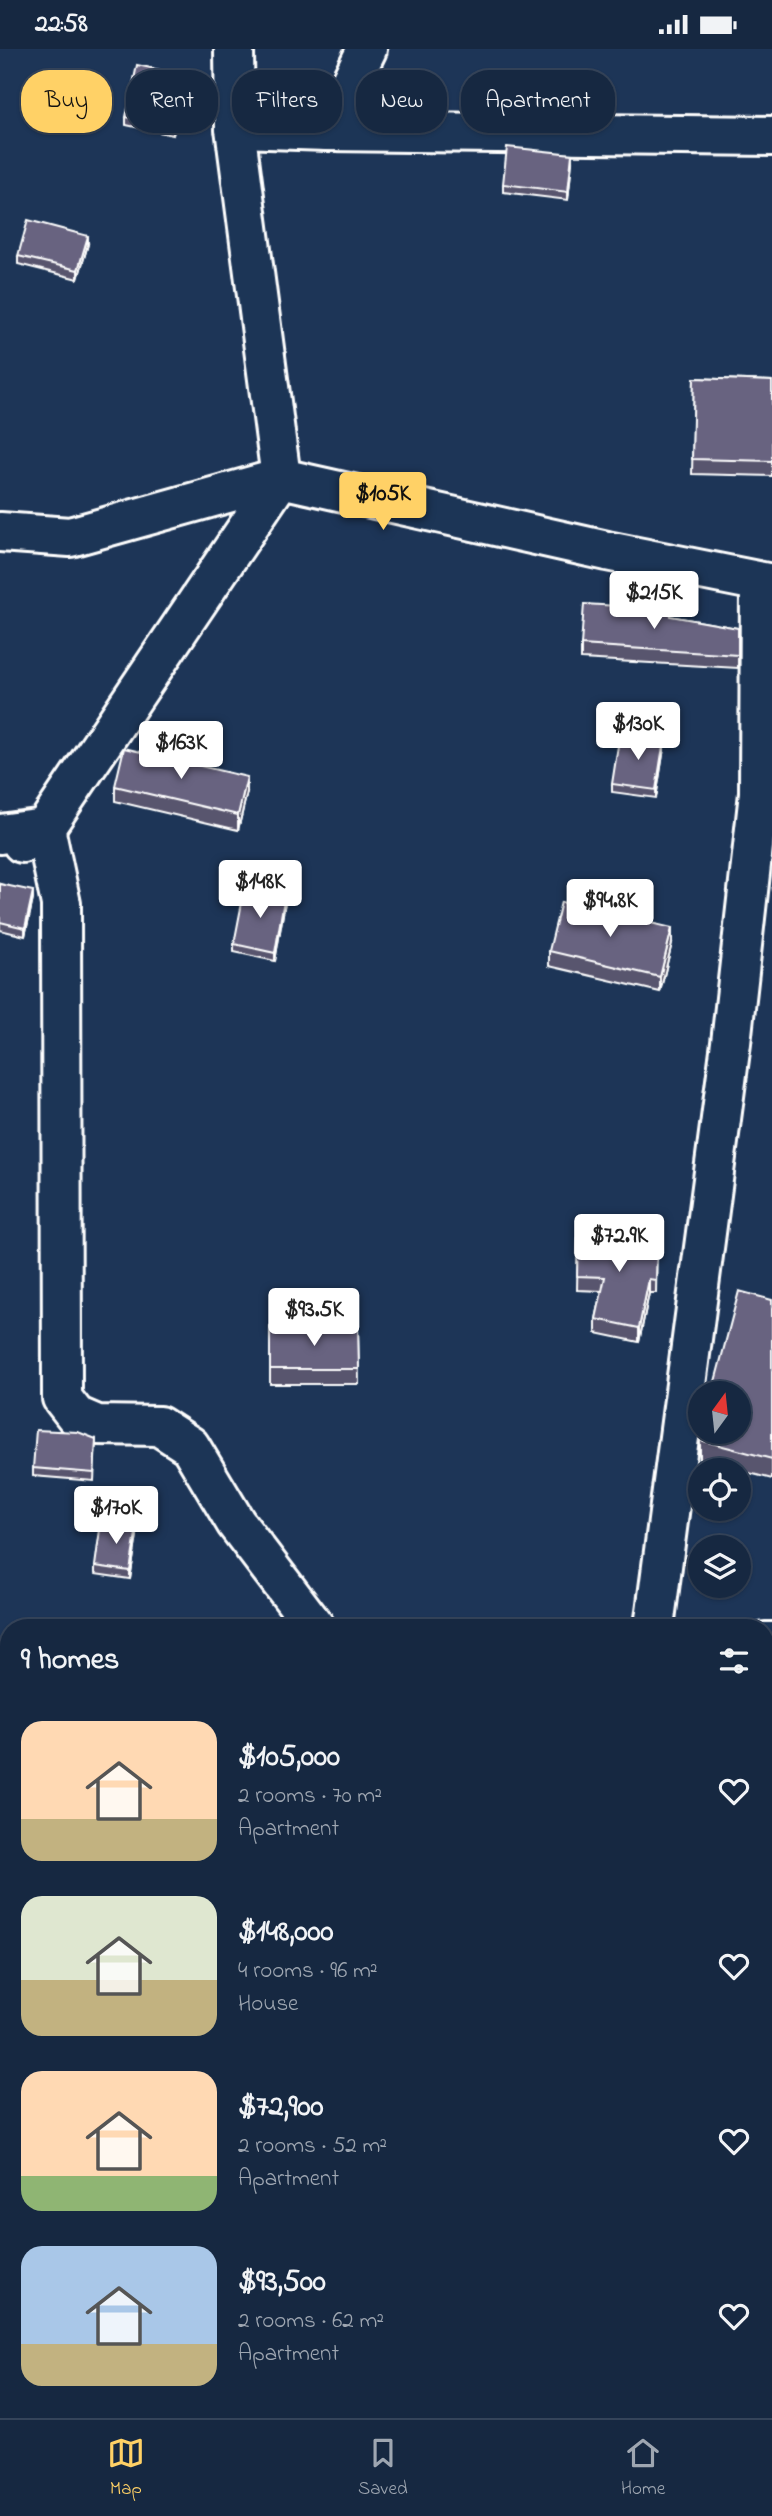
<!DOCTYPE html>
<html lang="en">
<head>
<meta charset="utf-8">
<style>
  :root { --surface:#162841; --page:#23344c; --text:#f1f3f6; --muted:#9ea6b1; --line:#35445a; --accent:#ffd166 }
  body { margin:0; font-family:"Indie Flower",sans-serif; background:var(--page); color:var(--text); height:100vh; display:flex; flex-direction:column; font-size:26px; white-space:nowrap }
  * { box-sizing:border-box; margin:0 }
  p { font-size:23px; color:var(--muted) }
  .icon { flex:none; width:38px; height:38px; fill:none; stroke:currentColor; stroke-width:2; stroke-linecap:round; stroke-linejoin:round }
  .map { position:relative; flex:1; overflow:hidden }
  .side { position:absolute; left:0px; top:1570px; width:774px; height:800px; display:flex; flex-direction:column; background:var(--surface); border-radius:28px 28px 0 0; box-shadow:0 2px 5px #0004,0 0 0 2px var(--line) }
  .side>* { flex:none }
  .banner { position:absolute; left:21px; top:21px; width:732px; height:63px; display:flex; gap:14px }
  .needle { width:46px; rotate:15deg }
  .fabs { position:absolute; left:688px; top:1332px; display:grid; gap:14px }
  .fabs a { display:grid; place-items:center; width:63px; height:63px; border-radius:50%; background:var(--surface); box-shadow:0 2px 5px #0004,0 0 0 2px var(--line); font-size:35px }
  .price { position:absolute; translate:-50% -60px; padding:0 16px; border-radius:7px; background:#fff; color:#222; font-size:23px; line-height:46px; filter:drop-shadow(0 2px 4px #0008) }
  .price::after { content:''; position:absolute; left:50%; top:42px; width:21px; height:16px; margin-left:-10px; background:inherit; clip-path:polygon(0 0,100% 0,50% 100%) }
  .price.current { background:var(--accent); color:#111 }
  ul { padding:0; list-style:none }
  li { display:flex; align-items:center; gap:21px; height:175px; padding:0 21px }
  li span { display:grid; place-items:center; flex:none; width:196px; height:140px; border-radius:21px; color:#555 }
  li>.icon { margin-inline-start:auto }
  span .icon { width:84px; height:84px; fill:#fffc; stroke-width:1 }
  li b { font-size:30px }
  h2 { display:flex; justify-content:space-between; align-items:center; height:84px; padding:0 21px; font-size:30px }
  .chip { padding:0 24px; border-radius:28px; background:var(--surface); box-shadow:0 2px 5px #0004,0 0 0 2px var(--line); font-size:24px; line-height:63px }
  .chip.current { background:var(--accent); color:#111 }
  .status { display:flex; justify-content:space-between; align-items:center; height:49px; padding:0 35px; background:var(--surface); direction:ltr }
  .status svg { height:19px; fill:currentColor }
  .menu { display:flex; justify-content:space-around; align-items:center; height:98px; border-top:2px solid var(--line); background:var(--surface); font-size:19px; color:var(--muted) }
  .menu a { display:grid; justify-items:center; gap:4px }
  .menu .current { color:var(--accent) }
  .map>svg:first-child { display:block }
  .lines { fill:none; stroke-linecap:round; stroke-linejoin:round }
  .minor-casing { stroke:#fff; stroke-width:44 }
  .minor { stroke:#1d3557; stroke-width:38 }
  .wall { fill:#59556e; stroke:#fff; stroke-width:2 }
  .shaded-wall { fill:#48455a; stroke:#fff; stroke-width:2 }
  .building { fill:#676380; stroke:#fff; stroke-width:2 }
</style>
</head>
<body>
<div class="status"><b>22:58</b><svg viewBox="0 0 49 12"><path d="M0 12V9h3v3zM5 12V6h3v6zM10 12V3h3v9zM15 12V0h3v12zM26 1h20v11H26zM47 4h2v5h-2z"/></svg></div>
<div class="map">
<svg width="772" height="2369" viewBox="0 0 772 2369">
  <rect width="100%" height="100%" fill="#1d3557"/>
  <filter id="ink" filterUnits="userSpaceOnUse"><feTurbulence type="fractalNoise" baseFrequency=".0143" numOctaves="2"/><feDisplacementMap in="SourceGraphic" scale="14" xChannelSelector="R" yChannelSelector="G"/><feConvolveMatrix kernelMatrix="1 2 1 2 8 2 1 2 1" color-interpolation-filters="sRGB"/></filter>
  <g filter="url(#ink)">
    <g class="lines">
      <defs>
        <g id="minor">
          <polyline points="235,79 327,82 772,87"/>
          <polyline points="327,82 367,0"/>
          <polyline points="0,483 70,488 281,429 607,502 772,535"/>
          <polyline points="0,785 45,779 61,855 62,1349 76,1367 97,1376 159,1377 190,1397 236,1474 315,1578"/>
          <polyline points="22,794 45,779 281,429 235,79 234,0"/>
          <polyline points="654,1578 731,994 759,744 760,534"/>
          <polyline points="765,1593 772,1593"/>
          <polyline points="0,1649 9,1649"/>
          <polyline points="765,2034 772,2034"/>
          <polyline points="0,2152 9,2153"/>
          <polyline points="507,2369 507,2361"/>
        </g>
      </defs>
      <use href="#minor" class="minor-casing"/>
      <use href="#minor" class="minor"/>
    </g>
    <g class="wall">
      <polygon points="184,34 173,86 126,76 126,68"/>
      <polygon points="572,113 568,151 503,143 503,135"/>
      <polygon points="88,195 78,230 18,215 18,207"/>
      <polygon points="694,329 772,332 772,427 692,425"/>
      <polygon points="670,567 738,579 738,619 581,610 581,596"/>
      <polygon points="664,699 656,749 612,743 612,735"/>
      <polygon points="115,737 247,743 238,781 115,752"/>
      <polygon points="0,835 33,850 25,887 0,881"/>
      <polygon points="285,853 275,912 234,903 234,895"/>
      <polygon points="672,894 660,943 549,917 549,902"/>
      <polygon points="578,1186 657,1190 656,1244 649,1244 639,1293 596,1284 596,1270 602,1242 577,1241"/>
      <polygon points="772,1251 772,1430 700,1411 700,1391"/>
      <polygon points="270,1278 358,1278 359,1335 270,1335"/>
      <polygon points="96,1390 94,1432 33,1427 33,1419"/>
      <polygon points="137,1486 130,1530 95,1525 95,1517"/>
      <polygon points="607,2361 656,2361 655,2369 606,2369"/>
    </g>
    <g class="shaded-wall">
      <polygon points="184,26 184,34 173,86 173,78"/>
      <polygon points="572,105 572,113 568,151 568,143"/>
      <polygon points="88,187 88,195 78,230 78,221"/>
      <polygon points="664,691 664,699 656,749 656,741"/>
      <polygon points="247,728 247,743 238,781 238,766"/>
      <polygon points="33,842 33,850 25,887 25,879"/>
      <polygon points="285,845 285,853 275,912 275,904"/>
      <polygon points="672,879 672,894 660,943 660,928"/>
      <polygon points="649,1230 649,1244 639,1293 639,1279"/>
      <polygon points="137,1478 137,1486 130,1530 130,1522"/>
    </g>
    <g class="building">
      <polygon points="137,16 184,26 173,78 126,68"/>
      <polygon points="507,98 572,105 568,143 503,135"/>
      <polygon points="28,171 88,187 78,221 18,207"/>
      <polygon points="694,329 772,332 772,412 692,410"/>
      <polygon points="584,555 670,560 670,567 738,579 738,606 581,596"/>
      <polygon points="620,684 664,691 656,741 612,735"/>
      <polygon points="124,699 247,728 238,766 115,737"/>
      <polygon points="0,835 33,842 25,879 0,873"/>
      <polygon points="245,838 285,845 275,904 234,895"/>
      <polygon points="561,853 672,879 660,928 549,902"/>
      <polygon points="578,1186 657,1190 656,1231 649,1230 639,1279 596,1270 605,1228 577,1227"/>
      <polygon points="739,1242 772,1251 772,1410 700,1391 702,1382 738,1382 738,1344 712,1344"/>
      <polygon points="270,1278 358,1278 359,1320 270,1320"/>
      <polygon points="36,1381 78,1383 96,1390 94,1424 33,1419"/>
      <polygon points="101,1473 137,1478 130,1522 95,1517"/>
      <polygon points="607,2361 654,2361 653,2369 633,2369 606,2365"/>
    </g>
  </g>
</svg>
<div class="fabs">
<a><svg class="needle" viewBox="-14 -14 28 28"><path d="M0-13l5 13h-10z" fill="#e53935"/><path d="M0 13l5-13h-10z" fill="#9ea6b1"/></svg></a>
<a><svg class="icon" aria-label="locate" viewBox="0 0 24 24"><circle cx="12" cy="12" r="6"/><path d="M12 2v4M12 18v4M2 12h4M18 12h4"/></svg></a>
<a><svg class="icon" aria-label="layers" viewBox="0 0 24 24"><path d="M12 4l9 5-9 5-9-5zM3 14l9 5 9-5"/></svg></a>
</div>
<b class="price current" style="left:383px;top:483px">$105K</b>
<b class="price" style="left:654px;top:582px">$215K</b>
<b class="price" style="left:638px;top:713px">$130K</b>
<b class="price" style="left:181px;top:732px">$163K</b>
<b class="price" style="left:260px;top:871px">$148K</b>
<b class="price" style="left:610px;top:890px">$94.8K</b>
<b class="price" style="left:619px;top:1225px">$72.9K</b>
<b class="price" style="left:314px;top:1299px">$93.5K</b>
<b class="price" style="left:116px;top:1497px">$170K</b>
<div class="banner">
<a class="chip current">Buy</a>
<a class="chip">Rent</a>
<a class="chip">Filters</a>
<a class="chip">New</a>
<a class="chip">Apartment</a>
</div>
<section class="side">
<h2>9 homes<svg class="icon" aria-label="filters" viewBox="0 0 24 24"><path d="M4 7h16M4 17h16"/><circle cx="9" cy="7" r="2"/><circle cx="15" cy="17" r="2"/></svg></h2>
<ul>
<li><span style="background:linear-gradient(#ffd9b3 70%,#c2b280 0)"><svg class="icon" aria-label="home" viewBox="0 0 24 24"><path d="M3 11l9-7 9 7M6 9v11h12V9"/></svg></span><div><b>$105,000</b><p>2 rooms · 70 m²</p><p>Apartment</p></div><svg class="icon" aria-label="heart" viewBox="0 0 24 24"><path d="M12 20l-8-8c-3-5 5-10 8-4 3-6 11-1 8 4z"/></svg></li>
<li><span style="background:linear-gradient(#dfe7d0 60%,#c2b280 0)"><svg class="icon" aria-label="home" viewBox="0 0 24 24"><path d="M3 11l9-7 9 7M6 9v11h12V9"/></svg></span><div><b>$148,000</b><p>4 rooms · 96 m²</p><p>House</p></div><svg class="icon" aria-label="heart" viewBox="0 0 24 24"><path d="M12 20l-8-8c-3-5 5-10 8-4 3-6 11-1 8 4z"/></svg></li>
<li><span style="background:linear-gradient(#ffd9b3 75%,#8fb573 0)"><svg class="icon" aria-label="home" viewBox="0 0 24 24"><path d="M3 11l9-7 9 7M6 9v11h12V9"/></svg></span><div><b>$72,900</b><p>2 rooms · 52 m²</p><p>Apartment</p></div><svg class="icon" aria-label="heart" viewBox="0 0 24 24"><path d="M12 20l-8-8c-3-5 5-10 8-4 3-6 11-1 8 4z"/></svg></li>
<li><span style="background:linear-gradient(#a9c7e8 70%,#c2b280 0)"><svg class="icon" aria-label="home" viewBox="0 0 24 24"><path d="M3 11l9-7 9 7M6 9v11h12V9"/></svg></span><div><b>$93,500</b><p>2 rooms · 62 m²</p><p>Apartment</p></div><svg class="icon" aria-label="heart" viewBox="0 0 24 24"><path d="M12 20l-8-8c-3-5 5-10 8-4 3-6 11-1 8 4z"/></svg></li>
</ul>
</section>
</div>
<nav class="menu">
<a class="current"><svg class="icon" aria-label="map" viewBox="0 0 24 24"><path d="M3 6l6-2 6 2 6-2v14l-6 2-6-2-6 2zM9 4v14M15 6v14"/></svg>Map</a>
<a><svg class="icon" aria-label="saved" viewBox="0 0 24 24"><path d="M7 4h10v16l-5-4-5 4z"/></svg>Saved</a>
<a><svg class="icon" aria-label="home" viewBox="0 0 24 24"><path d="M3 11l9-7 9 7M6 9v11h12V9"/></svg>Home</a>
</nav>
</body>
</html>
